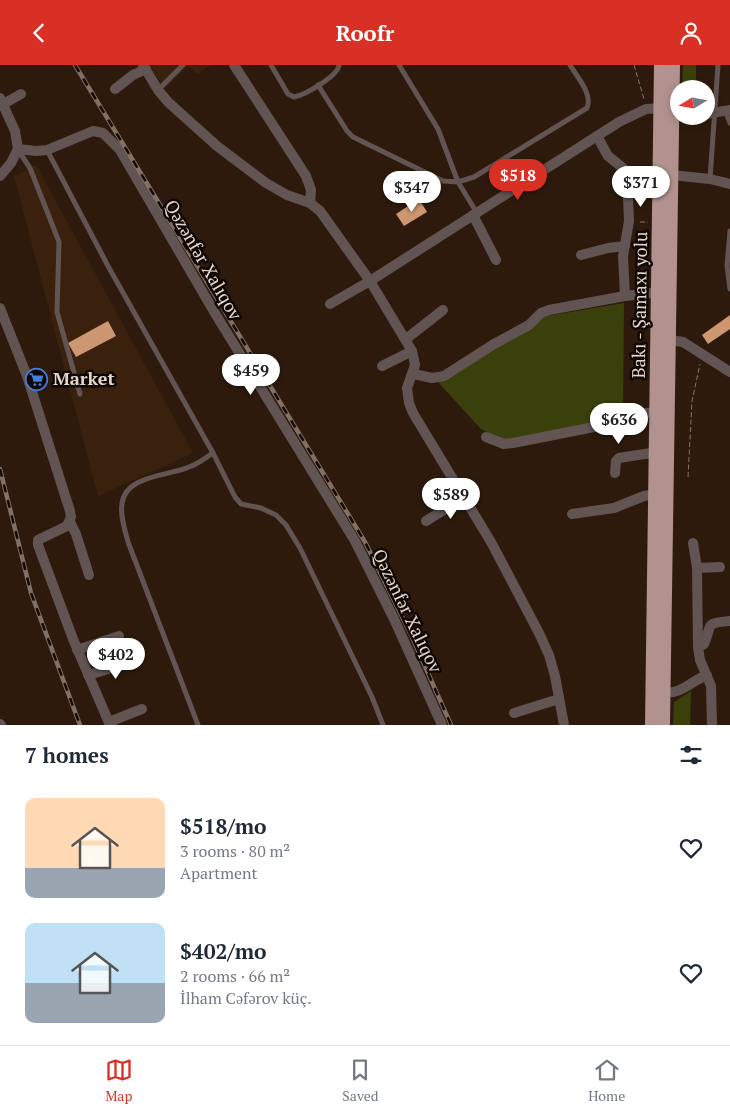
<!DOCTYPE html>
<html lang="en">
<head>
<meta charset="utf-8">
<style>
  :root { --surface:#fff; --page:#f2f2f3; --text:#1f2937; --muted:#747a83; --line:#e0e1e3; --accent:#d93025 }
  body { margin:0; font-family:"PT Serif",serif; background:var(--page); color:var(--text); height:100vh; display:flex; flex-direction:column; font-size:19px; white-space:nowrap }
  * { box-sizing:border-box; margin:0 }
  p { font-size:16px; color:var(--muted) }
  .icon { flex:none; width:28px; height:28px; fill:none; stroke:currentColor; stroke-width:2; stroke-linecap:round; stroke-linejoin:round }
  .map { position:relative; height:660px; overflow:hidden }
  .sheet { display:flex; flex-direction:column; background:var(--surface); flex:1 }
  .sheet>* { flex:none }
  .needle { width:32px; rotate:259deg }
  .buttons { position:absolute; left:670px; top:15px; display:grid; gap:10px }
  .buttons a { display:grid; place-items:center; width:45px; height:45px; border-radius:50%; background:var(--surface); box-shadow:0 2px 8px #0003; font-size:25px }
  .price { position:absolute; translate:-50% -42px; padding:0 11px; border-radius:18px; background:#fff; color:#222; font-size:16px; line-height:32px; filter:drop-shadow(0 1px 2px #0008) }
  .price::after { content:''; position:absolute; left:50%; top:30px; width:15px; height:11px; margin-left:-8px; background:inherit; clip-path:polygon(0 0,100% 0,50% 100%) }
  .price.on { background:var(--accent); color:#fff }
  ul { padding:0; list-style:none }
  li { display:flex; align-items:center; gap:15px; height:125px; padding:0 25px }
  li span { display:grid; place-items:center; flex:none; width:140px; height:100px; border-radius:10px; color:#555 }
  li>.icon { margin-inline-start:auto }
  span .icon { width:60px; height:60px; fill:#fffc; stroke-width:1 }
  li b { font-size:21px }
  h2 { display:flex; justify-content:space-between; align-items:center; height:60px; padding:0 25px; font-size:21px }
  header { display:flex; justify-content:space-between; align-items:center; height:65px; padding:0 25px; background:var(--accent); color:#fff; font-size:22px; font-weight:700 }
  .tabs { display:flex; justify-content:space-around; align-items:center; height:70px; border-top:1px solid var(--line); background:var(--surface); font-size:14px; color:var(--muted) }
  .tabs a { display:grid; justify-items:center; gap:2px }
  .tabs .on { color:var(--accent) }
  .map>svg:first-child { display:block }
  .built { fill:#3a210e }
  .green { fill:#3a400b }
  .building { fill:#cd9771 }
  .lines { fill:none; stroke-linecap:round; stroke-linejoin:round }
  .path { stroke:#857468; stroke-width:1; stroke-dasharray:5 2.5; stroke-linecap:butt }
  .service { stroke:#615453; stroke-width:5 }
  .minor { stroke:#615453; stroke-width:10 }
  .trunk { stroke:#b1928f; stroke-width:14 }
  .rail-casing { stroke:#827065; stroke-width:4.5 }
  .rail { stroke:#100703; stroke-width:2.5; stroke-dasharray:8; stroke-linecap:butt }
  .labels { text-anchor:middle; stroke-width:5; stroke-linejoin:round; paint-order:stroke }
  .street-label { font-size:18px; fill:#e4d6cd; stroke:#100703 }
  .poi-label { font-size:18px; font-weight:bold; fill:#e4d6cd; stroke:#100703; text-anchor:start }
</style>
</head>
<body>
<header><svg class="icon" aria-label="back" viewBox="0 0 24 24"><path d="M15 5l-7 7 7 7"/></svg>Roofr<svg class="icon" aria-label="person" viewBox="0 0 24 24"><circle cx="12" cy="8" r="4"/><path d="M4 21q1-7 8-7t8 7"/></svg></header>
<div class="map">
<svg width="730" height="660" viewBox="0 0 730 660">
  <rect width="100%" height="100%" fill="#2e1a0c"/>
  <g class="built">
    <polygon points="150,0 211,0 197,9 188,1 165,24"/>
    <polygon points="36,100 193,388 98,431 14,111"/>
  </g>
  <g class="green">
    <polygon points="683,0 696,0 696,24 682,24"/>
    <polygon points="624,238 623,346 618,348 618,354 502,375 481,364 438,317 541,252"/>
    <polygon points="691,626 690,660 673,660 674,637"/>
  </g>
  <g class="building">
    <polygon points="419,134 427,147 404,161 396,149"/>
    <polygon points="730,250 730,264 708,279 702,270"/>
    <polygon points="108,256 116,271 76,292 68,278"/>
  </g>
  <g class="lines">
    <g class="path">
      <polyline points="634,0 644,34"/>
      <polyline points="640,157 648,157"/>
      <polyline points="688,412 692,336 700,299"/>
    </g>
    <g class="service">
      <path d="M271 0 288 29 294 32C305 30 338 11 339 0"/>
      <path d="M399 0 438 64 458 117 474 112 587 43C593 29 577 12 570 0"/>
      <polyline points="318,20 347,66 353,72 443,116 458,117 477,148"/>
      <polyline points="158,25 183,0"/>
      <polyline points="725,45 730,58"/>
      <polyline points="18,85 30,103 59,177 57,247 80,329"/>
      <polyline points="47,85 108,201 213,388 235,432 241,439 261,443 276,450 286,460 300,483 372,632 383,660"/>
      <polyline points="710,114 718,0"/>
      <polyline points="730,166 727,201 730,224"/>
      <path d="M198 660 128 477C125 465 120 451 122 439 125 410 169 411 189 402 198 399 205 393 213 388"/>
    </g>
    <g class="minor">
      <polyline points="143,0 158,25 168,37 217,81 266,118 287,130 310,138 320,146 370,216 412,286 415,300 407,323 409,338 413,348 491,477 539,568 549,590 555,611 564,660"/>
      <polyline points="234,0 306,111 311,125 310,138"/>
      <polyline points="115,24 133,10 146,4"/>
      <polyline points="0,33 15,66 18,84"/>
      <polyline points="0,41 21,29"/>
      <polyline points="706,49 730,45"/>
      <polyline points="597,71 608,91 623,103 627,110 629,156 623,191 625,231"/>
      <polyline points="18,84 36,86 47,85 93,66 103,68 120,85 216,250 355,476 394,554 442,660"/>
      <polyline points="672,110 710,114 730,119"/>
      <polyline points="0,111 11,98 18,84"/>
      <polyline points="473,150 496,195"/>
      <polyline points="581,190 608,183 625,181"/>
      <polyline points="330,239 370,216 619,57 646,44 662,43"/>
      <polyline points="0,243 27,311 70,446 71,452 67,461 38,475 38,480 73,574 110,660"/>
      <polyline points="406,274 443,245"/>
      <polyline points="670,275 683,277 730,307"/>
      <polyline points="382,301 412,286"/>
      <polyline points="414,309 432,313 444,311 494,279 529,260 541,248 549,245 625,231 659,227"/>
      <polyline points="486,372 504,379 513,378 614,358 635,349 657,347"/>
      <polyline points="615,408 616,396 619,393 657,387"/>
      <polyline points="572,449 614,443 644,431 656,429"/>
      <polyline points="426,456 463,433"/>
      <polyline points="70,457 76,469 89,510"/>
      <polyline points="693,478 697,503 698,582 700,595 711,621 712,660"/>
      <polyline points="697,503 720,502"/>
      <path d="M698 582 704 579C713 560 703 558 730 556"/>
      <polyline points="77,585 119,571"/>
      <polyline points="88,610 136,596"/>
      <path d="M663 628C682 629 691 616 707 610"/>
      <polyline points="514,648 559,634"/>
      <polyline points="109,657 142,644"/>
      <polyline points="0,659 1,660"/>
    </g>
    <g class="trunk">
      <polyline points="652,660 661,0"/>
      <polyline points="663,660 673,0"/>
    </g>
    <defs>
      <g id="rail">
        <polyline points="75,0 365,477 412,572 451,660"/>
        <polyline points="0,404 31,528 80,660"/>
      </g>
    </defs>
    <use href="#rail" class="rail-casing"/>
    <use href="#rail" class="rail"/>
  </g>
  <defs>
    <symbol id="supermarket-ring" viewBox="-11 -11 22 22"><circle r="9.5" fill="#100703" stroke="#3f7fe0" stroke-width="1.5"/><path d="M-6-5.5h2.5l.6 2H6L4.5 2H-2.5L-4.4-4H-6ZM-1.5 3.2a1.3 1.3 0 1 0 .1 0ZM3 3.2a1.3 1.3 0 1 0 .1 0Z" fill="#3f7fe0"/></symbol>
  </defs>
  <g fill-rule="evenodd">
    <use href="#supermarket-ring" x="24" y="302" width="25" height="25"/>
  </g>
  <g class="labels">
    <g class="street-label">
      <text transform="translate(203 195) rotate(60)" y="6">Qəzənfər Xalıqov</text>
      <text transform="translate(640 240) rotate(-89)" y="6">Bakı - Şamaxı yolu</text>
      <text transform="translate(407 546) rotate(64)" y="6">Qəzənfər Xalıqov</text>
    </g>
    <g class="poi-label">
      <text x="53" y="320">Market</text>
    </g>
  </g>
</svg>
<div class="buttons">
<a><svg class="needle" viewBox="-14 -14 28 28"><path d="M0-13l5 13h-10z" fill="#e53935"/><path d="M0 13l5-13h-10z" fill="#747a83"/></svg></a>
</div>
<b class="price on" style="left:518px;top:136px">$518</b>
<b class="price" style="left:641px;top:143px">$371</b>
<b class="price" style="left:412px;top:148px">$347</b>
<b class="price" style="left:251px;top:331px">$459</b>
<b class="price" style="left:619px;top:380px">$636</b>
<b class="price" style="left:451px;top:455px">$589</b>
<b class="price" style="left:116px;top:615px">$402</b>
</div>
<section class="sheet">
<h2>7 homes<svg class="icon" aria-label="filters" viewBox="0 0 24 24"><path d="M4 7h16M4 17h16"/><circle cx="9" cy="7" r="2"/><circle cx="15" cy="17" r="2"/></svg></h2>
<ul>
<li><span style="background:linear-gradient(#ffd9b3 70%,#9aa5b1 0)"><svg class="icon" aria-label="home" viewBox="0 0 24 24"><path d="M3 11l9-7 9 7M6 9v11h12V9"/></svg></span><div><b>$518/mo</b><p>3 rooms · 80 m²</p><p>Apartment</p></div><svg class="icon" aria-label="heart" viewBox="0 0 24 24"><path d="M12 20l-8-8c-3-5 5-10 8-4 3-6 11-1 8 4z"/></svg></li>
<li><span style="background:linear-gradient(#bfe0f5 60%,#9aa5b1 0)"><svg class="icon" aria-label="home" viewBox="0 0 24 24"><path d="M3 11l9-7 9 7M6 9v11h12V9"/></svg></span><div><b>$402/mo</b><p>2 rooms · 66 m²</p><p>İlham Cəfərov küç.</p></div><svg class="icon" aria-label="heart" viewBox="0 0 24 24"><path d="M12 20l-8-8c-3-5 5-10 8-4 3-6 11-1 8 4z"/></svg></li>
</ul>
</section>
<nav class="tabs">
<a class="on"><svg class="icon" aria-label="map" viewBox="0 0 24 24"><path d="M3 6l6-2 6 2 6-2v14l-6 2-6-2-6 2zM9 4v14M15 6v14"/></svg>Map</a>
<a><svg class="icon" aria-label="saved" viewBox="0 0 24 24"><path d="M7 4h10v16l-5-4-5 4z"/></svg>Saved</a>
<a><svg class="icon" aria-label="home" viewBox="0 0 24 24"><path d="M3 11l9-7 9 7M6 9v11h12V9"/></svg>Home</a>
</nav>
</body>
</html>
